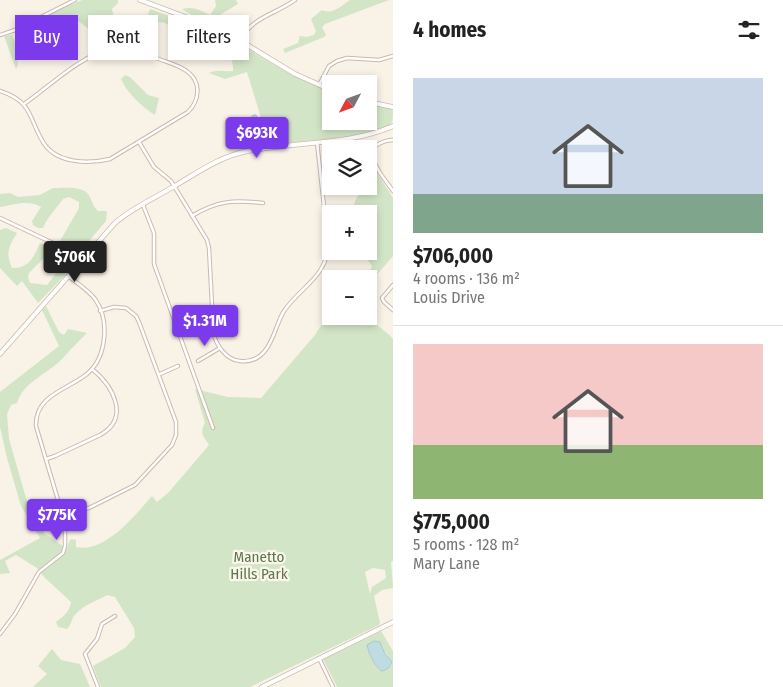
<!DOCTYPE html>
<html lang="en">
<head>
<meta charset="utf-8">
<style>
  :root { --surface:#fff; --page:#f6f6f6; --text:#222; --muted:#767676; --line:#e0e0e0; --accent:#7c3aed }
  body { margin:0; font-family:"Fira Sans Condensed",sans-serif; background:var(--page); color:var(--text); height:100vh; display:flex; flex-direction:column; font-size:19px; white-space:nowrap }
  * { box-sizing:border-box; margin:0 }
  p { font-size:16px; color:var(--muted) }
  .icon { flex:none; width:28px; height:28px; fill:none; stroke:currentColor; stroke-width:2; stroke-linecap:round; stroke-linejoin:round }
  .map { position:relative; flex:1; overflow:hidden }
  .panel { display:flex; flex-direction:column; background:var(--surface); width:390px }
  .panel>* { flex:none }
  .hud { position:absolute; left:15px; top:15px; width:302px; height:45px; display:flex; gap:10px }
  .needle { width:32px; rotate:229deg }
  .controls { position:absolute; left:322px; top:75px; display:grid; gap:10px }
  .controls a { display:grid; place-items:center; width:55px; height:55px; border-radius:0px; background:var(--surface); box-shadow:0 2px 8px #0003; font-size:25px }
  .price { position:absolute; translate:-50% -42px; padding:0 11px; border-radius:5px; background:var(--accent); color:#fff; font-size:16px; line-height:32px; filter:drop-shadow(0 1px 2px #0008) }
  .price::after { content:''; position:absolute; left:50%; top:30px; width:15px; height:11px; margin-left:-8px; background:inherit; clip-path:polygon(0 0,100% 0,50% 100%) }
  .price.current { background:#222; color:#fff }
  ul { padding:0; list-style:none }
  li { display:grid; align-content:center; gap:10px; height:265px; padding:0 20px }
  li+li { border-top:1px solid var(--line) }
  li span { display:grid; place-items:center; height:155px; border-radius:0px; color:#555 }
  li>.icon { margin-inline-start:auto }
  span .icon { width:90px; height:90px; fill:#fffc; stroke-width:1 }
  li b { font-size:21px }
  h2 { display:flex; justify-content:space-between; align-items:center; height:60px; padding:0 20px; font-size:21px }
  .chip { padding:0 18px; border-radius:0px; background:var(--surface); box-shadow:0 2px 8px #0003; font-size:18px; line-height:45px }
  .chip.current { background:var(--accent); color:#fff }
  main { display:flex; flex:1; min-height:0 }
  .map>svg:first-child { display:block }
  .green { fill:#d3e5c7; fill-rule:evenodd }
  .water { fill:#bedce1; stroke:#a5cad1 }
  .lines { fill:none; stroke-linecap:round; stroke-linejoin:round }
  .street-casing { stroke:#cabaae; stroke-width:4.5 }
  .secondary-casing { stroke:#ccbbac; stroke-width:5.5 }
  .street { stroke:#fff; stroke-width:2.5 }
  .secondary { stroke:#fff; stroke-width:4 }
  .labels { text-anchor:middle; stroke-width:4.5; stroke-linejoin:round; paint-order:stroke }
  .park-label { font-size:15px; fill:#597a4b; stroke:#fdf6ed }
</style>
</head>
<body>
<main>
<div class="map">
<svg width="393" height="687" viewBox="0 0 393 687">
  <rect width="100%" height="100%" fill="#f9f2e7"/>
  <g class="green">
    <polygon points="82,0 118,0 118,3 112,9 117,32 99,18 94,21 89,29 77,20 60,26 62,45 55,43 48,30 38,35 33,35 28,41 23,29 45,16"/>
    <path d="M215 0H236L238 4 221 14 226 28 198 19 182 9C193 6 200 10 210 15L216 6Z"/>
    <path d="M350 0H389L325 24 322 27 326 35 324 37 285 53 283 49 298 43 300 36 306 37 314 35 316 31 311 19 322 10C333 15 341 6 350 0Z"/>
    <path d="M150 9 223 35 294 76 331 92V121H369V104L390 108 393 111C393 115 393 119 392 122 381 138 290 142 269 144L247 72 225 79 209 73C218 69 224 72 233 71 234 59 228 53 218 49L225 45 223 37 209 35 206 37 205 44 213 50 201 54 196 40 188 39 179 45 176 59 170 55 178 31 165 23 154 21 147 42 141 48 140 38Z"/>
    <polygon points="12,35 17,47 26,41 30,47 18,55 18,65 16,69 4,36"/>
    <path d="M125 75 130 77 148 95 159 98 155 115C141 106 128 94 121 79Z"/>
    <path d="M369 160 393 198V256L369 284V279H367L372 266 362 251H369V214H353C352 203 358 195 365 186H369Z"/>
    <path d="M53 188C62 188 81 186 87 193 92 198 92 206 98 211H107L106 221 77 255 65 247 60 241 79 208V202L69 197 63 199C56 209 48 216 43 228H38L33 225 32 221 41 207C30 199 12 205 0 207V194L10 193 18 197 40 195Z"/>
    <path d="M6 228 17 233C9 246 5 253 12 268 30 268 33 258 40 243L53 249 29 273 28 277 30 283 47 285 60 268 65 267V275L38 303 22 281 17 286 0 268V230Z"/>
    <path d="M46 306 59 332 64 335 68 329 87 333C79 341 69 351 62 359 49 373 23 382 17 403L11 405 7 414 9 439 28 505 40 521 44 533 67 549 69 542 71 539 76 540V547C106 553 134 516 152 496L157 502 169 492 209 445C204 437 199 433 205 423L195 389 228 397 261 398 315 335 323 322 330 316 336 317 369 316C374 325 386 330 393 339V561L391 562 393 588 382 590 374 596 380 623 379 625 250 687H101L93 666 125 648 135 637 134 628 115 597 107 595C97 601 83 605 75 615 71 619 72 624 67 629L58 627 56 622C63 617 70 611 71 602L43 576 37 568 16 555 5 561 10 573 0 574V560L40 538 21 506 7 458 0 427V392L59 346 42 310ZM373 568 385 570 386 578 372 587 370 594 365 572Z"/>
    <path d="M381 631 393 651V687H337L323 659ZM367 645H382C384 653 390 657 392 665L388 668 380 671C374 665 369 654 367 645Z"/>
    <polygon points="52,649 61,660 80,664 90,687 33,687 47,674 38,666"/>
  </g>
  <g class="water">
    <path d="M253 115H256L258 120C253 128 234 141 226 139V137C233 130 249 123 253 115Z"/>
    <path d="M374 641 380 642 385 654 392 662C391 667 385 671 381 671 374 665 369 654 367 645Z"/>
  </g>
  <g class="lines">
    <defs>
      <g id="street">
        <polyline points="0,35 15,30 75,0"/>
        <path d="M239 40C256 15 274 15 295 0"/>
        <polyline points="319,85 329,66 337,61 347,58 379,60 393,56"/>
        <path d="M0 91C33 102 28 117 43 142 56 164 89 164 110 159L188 112C199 101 202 83 188 72 179 65 166 62 156 58 143 53 126 45 112 48 80 56 50 86 24 104"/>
        <path d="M393 140C385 140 372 145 370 154L380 173 393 191"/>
        <path d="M139 142 154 167 171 181 207 240 209 248C210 267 211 286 212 305 212 314 212 324 213 332 216 345 226 360 240 361 249 362 258 359 264 352 274 341 276 324 284 311 301 286 328 277 328 243L317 142"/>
        <polyline points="143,205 154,233 154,264 213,428"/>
        <path d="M192 216C218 200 234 200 263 203"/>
        <polyline points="0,218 55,244 79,264"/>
        <path d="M68 276C77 283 88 290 95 299 110 320 107 357 87 374 67 390 35 395 36 426L58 500 71 509 76 510 89 508 135 485 172 445 176 435V422L139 322 136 316 126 308 114 307 100 311"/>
        <polyline points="393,285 382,298 384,302 393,310"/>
        <polyline points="198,361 220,348"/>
        <polyline points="160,374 178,366"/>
        <path d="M46 459 55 456 100 435C131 418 113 386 92 369"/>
        <polyline points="0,634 15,614 39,572 63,553 65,546 65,525 71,510"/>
        <polyline points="319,658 333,687"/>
        <polyline points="98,687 85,654 97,639 102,624 115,616"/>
      </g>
      <g id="secondary">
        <polyline points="140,0 226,32 295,74 331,90"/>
        <polyline points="369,102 393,107"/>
        <path d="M0 354 115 223C132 208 153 199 173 187 197 173 220 156 248 151 296 141 347 146 393 126"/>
        <polyline points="262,687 393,622"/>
      </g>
    </defs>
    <use href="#street" class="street-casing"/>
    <use href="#secondary" class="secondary-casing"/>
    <use href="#street" class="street"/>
    <use href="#secondary" class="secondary"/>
  </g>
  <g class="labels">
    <g class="park-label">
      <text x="259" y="562">Manetto<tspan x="259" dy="17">Hills Park</tspan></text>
    </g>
  </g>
</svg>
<div class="controls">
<a><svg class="needle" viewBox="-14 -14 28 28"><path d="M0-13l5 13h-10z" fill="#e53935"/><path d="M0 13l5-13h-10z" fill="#767676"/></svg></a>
<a><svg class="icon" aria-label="layers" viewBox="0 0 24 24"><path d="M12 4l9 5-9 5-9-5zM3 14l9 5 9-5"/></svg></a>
<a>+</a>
<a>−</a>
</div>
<b class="price" style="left:257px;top:159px">$693K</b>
<b class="price current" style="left:75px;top:283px">$706K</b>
<b class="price" style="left:205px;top:347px">$1.31M</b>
<b class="price" style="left:57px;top:541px">$775K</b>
<div class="hud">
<a class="chip current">Buy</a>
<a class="chip">Rent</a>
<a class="chip">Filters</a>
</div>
</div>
<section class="panel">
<h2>4 homes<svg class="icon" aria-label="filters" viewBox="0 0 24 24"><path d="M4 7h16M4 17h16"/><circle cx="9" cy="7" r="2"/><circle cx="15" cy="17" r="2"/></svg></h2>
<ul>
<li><span style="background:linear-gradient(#c9d6e8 75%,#7fa58c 0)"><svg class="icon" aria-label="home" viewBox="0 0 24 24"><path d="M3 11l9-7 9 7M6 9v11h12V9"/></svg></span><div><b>$706,000</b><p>4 rooms · 136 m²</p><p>Louis Drive</p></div></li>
<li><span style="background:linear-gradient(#f6c9c9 65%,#8fb573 0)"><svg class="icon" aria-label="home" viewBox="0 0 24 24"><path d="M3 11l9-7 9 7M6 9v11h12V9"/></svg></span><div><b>$775,000</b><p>5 rooms · 128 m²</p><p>Mary Lane</p></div></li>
</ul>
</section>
</main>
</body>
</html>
